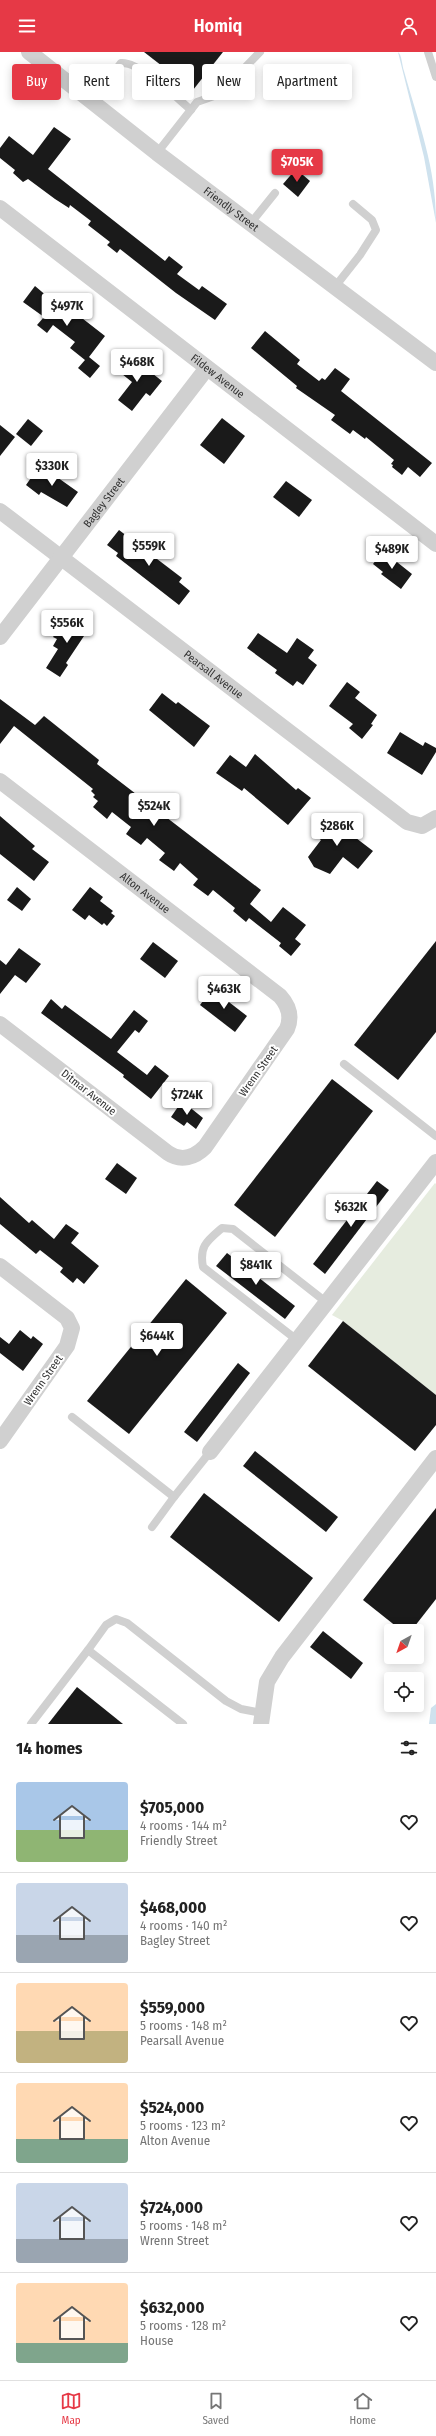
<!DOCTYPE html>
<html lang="en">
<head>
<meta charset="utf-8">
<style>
  :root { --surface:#fff; --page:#f6f6f6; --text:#222; --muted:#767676; --line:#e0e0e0; --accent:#e63946 }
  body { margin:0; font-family:"Fira Sans Condensed",sans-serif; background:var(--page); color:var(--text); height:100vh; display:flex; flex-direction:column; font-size:15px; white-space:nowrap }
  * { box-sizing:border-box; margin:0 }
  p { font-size:13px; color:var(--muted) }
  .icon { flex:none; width:22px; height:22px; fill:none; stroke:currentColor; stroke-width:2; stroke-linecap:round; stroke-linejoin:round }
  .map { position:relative; height:1672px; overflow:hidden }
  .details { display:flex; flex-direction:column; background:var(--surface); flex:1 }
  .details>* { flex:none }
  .top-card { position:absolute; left:12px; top:12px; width:412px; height:36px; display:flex; gap:8px }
  .needle { width:26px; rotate:220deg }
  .fabs { position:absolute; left:384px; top:1572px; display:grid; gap:8px }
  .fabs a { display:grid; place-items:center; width:40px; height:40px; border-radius:4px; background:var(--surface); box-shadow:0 2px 10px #0003; font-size:20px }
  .price { position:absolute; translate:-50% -34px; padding:0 9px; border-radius:4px; background:#fff; color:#222; font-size:13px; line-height:26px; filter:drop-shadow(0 1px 2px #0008) }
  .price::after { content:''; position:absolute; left:50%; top:24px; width:12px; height:9px; margin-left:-6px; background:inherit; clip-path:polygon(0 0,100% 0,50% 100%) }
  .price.active { background:var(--accent); color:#fff }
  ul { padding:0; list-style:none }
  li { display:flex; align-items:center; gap:12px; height:100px; padding:0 16px }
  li+li { border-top:1px solid var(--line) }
  li span { display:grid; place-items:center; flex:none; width:112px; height:80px; border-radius:4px; color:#555 }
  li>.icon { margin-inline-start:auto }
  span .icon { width:48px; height:48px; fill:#fffc; stroke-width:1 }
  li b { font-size:17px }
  h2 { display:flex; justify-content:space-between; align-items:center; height:48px; padding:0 16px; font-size:17px }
  .chip { padding:0 14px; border-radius:4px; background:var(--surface); box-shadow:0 2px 10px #0003; font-size:14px; line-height:36px }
  .chip.active { background:var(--accent); color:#fff }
  header { display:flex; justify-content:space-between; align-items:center; height:52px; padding:0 16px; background:var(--accent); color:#fff; font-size:18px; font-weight:600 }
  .tab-bar { display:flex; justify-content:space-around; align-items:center; height:56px; border-top:1px solid var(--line); background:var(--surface); font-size:11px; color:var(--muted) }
  .tab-bar a { display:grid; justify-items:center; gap:2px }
  .tab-bar .active { color:var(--accent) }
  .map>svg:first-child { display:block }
  .green { fill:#e6ecdf }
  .water { fill:#cfe2ee }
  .building { fill:#1a1a1a }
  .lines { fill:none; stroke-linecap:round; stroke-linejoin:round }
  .lane { stroke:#d0d0d0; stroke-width:8 }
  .street { stroke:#d0d0d0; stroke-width:16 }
  .labels { text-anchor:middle; stroke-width:4; stroke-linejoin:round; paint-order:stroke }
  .street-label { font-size:11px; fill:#333; stroke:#fff }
</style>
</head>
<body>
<header><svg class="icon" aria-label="menu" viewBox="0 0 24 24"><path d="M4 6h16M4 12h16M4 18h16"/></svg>Homiq<svg class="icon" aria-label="person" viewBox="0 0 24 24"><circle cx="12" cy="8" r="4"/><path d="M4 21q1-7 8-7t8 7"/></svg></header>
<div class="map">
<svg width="436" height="1672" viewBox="0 0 436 1672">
  <rect width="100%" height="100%" fill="#fff"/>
  <polygon class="green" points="435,1131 436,1132 436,1343 343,1269 332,1263"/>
  <g class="water">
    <path d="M398 0C402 3 402 14 404 19 419 73 436 114 436 171L424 105Z"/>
    <polygon points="436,1652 436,1672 429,1672 431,1656"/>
  </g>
  <g class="building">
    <polygon points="144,0 223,0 193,38"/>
    <polygon points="54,75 71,87 48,117 165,209 169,204 183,215 177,222 199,238 202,234 227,252 215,268 176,241 120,197 117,201 107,193 110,190 88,173 91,169 70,153 69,156 55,147 28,127 23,130 13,121 15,118 0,106 0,96 9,84 33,103"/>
    <polygon points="296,117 310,129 298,145 283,132"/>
    <polygon points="35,234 48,245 51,242 105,284 89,305 100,314 90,326 78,316 85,308 70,296 75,290 53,273 47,281 37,273 44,265 23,250"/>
    <polygon points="265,279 300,308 297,312 319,329 322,326 325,328 335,316 350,327 341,339 432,411 420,425 408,415 402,423 392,415 393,413 391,412 394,408 366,385 365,387 353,378 350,382 331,368 335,363 296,336 297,334 251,296"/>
    <polygon points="129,303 162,329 150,344 146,341 132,359 118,348 132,330 117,318"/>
    <polygon points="222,366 245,384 224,412 200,393"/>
    <polygon points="28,367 43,379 31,394 16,382"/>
    <polygon points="0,373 15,385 0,404"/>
    <polygon points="40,413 78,440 67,455 41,440 39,443 26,433"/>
    <polygon points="286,429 312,448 299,465 273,445"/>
    <polygon points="119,478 182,526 179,530 190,539 179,553 116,504 118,501 107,493"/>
    <polygon points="383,499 412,522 401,537 381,522 383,520 373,512"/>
    <polygon points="72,563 90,575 66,611 68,613 60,625 46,616 58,597 53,594 57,587 53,585 64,569 67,571"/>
    <polygon points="258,581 287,601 297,586 314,598 308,606 317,613 303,633 297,629 293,634 275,621 277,618 247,596"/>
    <polygon points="347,630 360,640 355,646 377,663 371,672 373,673 362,687 349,676 353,672 329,654"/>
    <polygon points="162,641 176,652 178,650 210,674 194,695 149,658"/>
    <polygon points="0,647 35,673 44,664 99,708 97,712 261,838 250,852 271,870 283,855 306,873 295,887 301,892 291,904 279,894 281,891 249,866 246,870 233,859 235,856 213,838 208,844 193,833 198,827 180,811 174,819 159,808 165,801 147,786 141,793 126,782 131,775 112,760 107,767 93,755 98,749 93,745 95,743 91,739 93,737 14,674 0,692"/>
    <polygon points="400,680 423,694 425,690 436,696 436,700 422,723 387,701"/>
    <polygon points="255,702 296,738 298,736 311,746 288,773 244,736 242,739 216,721 230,703 246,715"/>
    <polygon points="326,763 373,799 358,817 343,805 330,822 314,815 308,805 321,788 312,781"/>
    <polygon points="0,764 35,794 32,797 49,810 34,829 0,802"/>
    <polygon points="17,835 31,847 22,859 7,848"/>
    <polygon points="90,835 103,845 100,849 113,859 111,861 115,864 107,874 104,871 102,873 89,863 85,868 72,858"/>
    <polygon points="436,889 436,980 398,1028 354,993"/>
    <polygon points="153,890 178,909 165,926 140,907"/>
    <polygon points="19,896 41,912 26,931 15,923 0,942 0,908 6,913"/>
    <polygon points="212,937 247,964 235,980 200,953"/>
    <polygon points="51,947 62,957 65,953 111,987 134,958 148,969 139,981 135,978 117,1000 147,1023 155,1013 169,1024 151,1047 123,1025 124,1023 41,961"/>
    <polygon points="332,1027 373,1059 275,1185 234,1153"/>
    <polygon points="182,1049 203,1066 196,1077 187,1070 184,1074 171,1065"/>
    <polygon points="117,1111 137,1126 126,1142 105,1127"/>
    <polygon points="377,1129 389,1138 325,1222 313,1212"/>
    <polygon points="0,1145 29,1171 32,1168 54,1187 66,1172 79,1181 71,1191 99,1214 84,1232 77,1226 73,1231 60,1220 63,1216 40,1198 36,1202 0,1172"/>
    <polygon points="227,1201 295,1254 285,1267 216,1214"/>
    <polygon points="186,1227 227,1261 129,1382 87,1349"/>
    <polygon points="343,1269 436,1343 436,1373 415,1399 308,1314"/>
    <polygon points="20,1278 31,1287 33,1284 43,1292 23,1319 0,1301 0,1285 9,1292"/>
    <polygon points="238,1311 250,1321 197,1390 184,1380"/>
    <polygon points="255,1399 338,1465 326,1480 243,1414"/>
    <polygon points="204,1441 313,1526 279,1570 170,1485"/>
    <polygon points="436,1456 436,1547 411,1579 402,1579 363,1548"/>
    <polygon points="323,1579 363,1611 351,1627 310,1595"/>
    <polygon points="77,1635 123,1672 48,1672"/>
  </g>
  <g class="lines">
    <g class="lane">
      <polyline points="428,0 436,25"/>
      <path d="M92 49 121 11C139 9 177 46 191 58"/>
      <polyline points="157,101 197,50 214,44 227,34 260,0"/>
      <polyline points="250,172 275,141"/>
      <polyline points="334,236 360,203 376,178 372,168 353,152"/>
      <polyline points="344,1012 436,1084"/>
      <path d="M297 1288 203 1215C199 1194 207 1189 222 1176L233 1177 326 1250"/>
      <polyline points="72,1365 174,1445 210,1400"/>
      <polyline points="152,1475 174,1445"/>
      <polyline points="31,1672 88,1598"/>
      <polyline points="183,1672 88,1598 106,1573 116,1567 127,1571 226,1649 241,1657 262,1661"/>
    </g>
    <g class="street">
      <path id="s1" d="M29 0 157 101 436 311"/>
      <path id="s2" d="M0 156 436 492"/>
      <path id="s3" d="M0 459 407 770 422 774 436 766"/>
      <path id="s4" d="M0 585 207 316"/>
      <path id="s5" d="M0 729 280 944C289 954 292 965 287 977L205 1095C195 1105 181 1110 168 1101L0 972"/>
      <polyline points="0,1214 67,1266 72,1276 67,1294 0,1389"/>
      <polyline points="210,1400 436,1110"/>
      <polyline points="261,1672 267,1630 282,1605 436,1406"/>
    </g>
  </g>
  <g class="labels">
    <g class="street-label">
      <text dy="4" stroke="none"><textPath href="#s1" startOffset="256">Friendly Street</textPath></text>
      <text dy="4" stroke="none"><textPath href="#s2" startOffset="275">Fildew Avenue</textPath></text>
      <text dy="4" stroke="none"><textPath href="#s4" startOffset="170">Bagley Street</textPath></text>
      <text dy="4" stroke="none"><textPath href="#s3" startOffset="269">Pearsall Avenue</textPath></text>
      <text dy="4" stroke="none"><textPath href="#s5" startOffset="183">Alton Avenue</textPath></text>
      <text transform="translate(258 1019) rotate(-55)" y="4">Wrenn Street</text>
      <text transform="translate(89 1040) rotate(38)" y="4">Ditmar Avenue</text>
      <text transform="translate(43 1328) rotate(-55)" y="4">Wrenn Street</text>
    </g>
  </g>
</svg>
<div class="fabs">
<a><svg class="needle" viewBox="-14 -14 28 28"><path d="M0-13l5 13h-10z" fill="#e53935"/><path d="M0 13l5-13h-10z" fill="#767676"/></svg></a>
<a><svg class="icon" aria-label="locate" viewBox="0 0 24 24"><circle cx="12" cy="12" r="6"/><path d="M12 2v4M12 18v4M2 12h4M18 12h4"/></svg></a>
</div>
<b class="price active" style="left:297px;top:131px">$705K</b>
<b class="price" style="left:67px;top:275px">$497K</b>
<b class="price" style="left:137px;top:331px">$468K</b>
<b class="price" style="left:52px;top:435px">$330K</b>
<b class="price" style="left:149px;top:515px">$559K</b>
<b class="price" style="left:392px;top:518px">$489K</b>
<b class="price" style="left:67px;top:592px">$556K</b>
<b class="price" style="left:154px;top:775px">$524K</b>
<b class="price" style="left:337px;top:795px">$286K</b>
<b class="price" style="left:224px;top:958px">$463K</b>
<b class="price" style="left:187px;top:1064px">$724K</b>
<b class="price" style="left:351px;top:1176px">$632K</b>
<b class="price" style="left:256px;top:1234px">$841K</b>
<b class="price" style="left:157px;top:1305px">$644K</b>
<div class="top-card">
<a class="chip active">Buy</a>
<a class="chip">Rent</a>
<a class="chip">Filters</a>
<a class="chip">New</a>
<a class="chip">Apartment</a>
</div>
</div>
<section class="details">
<h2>14 homes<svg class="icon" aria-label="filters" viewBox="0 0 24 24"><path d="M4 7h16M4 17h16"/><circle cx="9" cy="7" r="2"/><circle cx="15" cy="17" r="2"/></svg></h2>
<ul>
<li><span style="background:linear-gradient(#a9c7e8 60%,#8fb573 0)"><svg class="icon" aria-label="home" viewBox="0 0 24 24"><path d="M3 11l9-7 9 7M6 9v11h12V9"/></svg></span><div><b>$705,000</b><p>4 rooms · 144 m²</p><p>Friendly Street</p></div><svg class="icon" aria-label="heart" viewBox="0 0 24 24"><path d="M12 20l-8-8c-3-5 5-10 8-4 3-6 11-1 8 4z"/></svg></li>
<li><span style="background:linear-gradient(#c9d6e8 65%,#9aa5b1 0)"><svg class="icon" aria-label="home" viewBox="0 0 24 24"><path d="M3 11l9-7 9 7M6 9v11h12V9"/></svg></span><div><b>$468,000</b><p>4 rooms · 140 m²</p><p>Bagley Street</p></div><svg class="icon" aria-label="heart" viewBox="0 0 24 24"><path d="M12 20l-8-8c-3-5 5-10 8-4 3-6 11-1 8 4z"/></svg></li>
<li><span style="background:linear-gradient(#ffd9b3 60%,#c2b280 0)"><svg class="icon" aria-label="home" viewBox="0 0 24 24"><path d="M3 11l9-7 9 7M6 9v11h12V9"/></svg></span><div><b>$559,000</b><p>5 rooms · 148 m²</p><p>Pearsall Avenue</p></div><svg class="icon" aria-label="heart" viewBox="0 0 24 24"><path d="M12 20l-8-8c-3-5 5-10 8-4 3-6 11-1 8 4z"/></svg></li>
<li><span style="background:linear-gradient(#ffd9b3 70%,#7fa58c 0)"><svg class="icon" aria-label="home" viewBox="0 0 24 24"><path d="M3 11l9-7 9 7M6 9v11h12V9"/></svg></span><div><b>$524,000</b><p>5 rooms · 123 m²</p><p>Alton Avenue</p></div><svg class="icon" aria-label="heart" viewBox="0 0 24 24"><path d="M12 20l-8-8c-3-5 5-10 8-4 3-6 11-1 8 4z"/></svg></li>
<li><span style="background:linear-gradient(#c9d6e8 70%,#9aa5b1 0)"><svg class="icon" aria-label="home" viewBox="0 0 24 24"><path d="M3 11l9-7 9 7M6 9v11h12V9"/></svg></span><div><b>$724,000</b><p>5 rooms · 148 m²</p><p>Wrenn Street</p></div><svg class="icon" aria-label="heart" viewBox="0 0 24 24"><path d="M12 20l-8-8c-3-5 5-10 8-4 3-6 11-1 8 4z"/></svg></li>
<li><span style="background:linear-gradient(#ffd9b3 75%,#7fa58c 0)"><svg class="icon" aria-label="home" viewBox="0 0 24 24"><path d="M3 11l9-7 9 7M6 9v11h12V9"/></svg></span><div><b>$632,000</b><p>5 rooms · 128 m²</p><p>House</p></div><svg class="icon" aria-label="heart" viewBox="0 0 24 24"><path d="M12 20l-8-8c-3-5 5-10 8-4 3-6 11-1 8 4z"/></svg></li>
</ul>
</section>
<nav class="tab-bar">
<a class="active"><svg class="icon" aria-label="map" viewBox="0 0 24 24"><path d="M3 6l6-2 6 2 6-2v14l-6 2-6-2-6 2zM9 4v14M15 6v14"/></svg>Map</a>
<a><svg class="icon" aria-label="saved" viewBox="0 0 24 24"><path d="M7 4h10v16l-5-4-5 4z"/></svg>Saved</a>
<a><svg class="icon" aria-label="home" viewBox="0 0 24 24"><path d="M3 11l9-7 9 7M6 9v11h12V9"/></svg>Home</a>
</nav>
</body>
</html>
